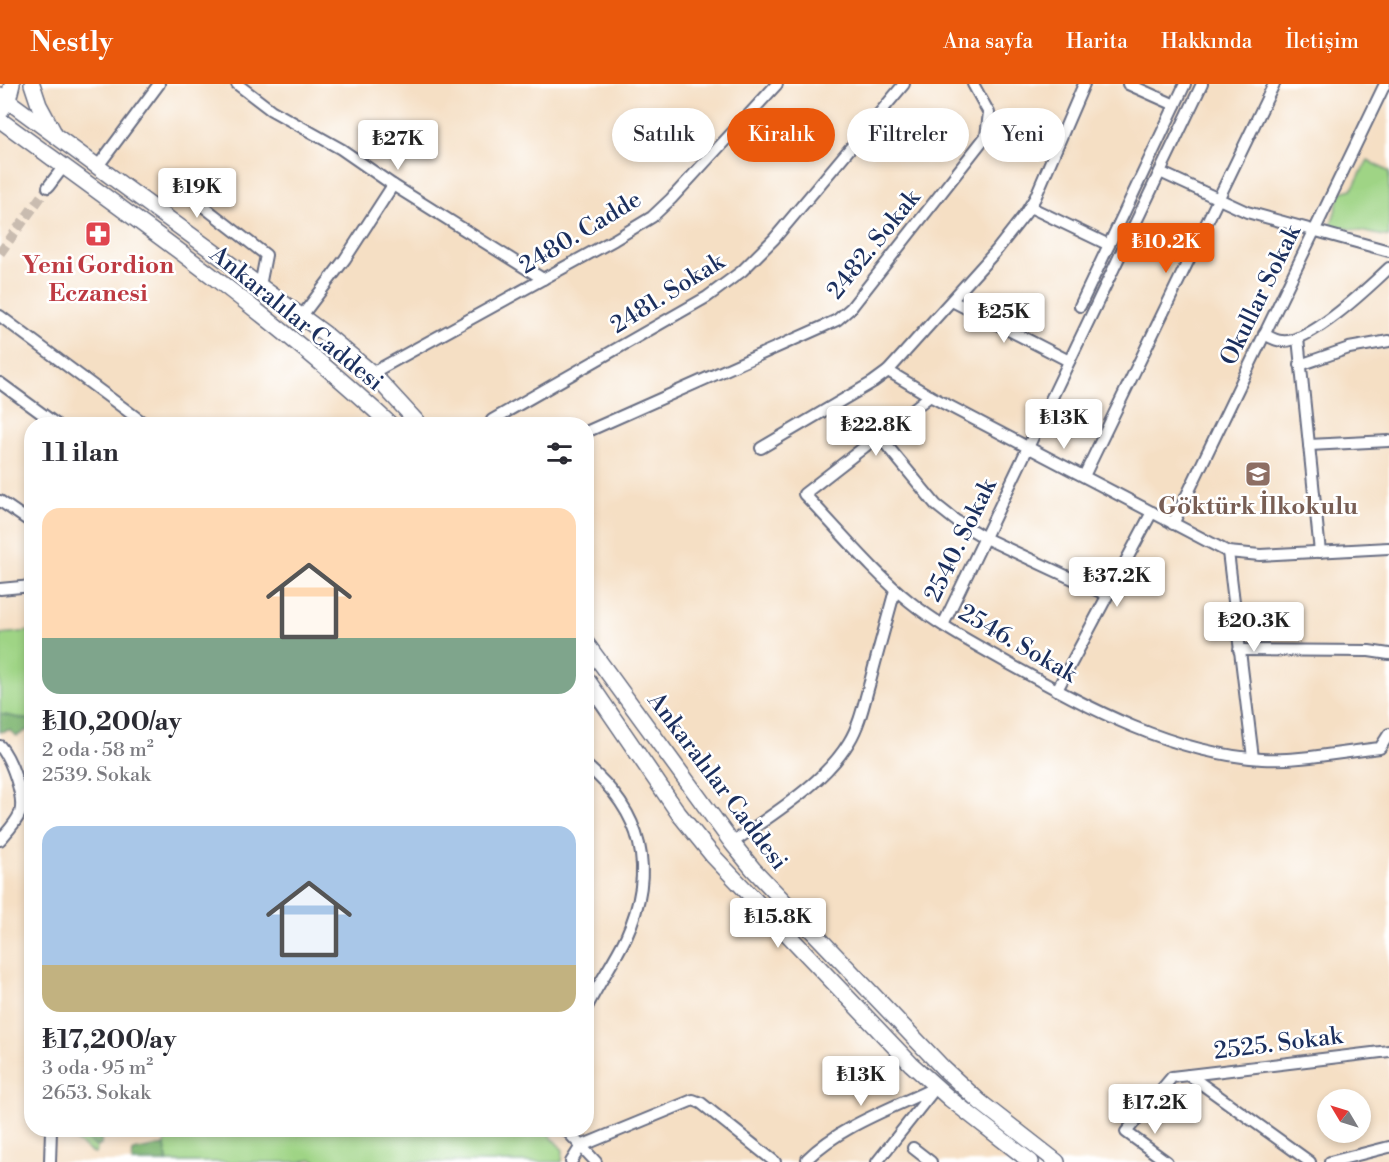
<!DOCTYPE html>
<html lang="tr">
<head>
<meta charset="utf-8">
<style>
  :root { --surface:#fff; --page:#f2f2f3; --text:#2b2b33; --muted:#7c7c81; --accent:#ea580c }
  body { margin:0; font-family:"Libre Bodoni",serif; background:var(--page); color:var(--text); height:100vh; display:flex; flex-direction:column; font-size:22px; white-space:nowrap }
  * { box-sizing:border-box; margin:0 }
  p { font-size:20px; color:var(--muted) }
  .icon { flex:none; width:33px; height:33px; fill:none; stroke:currentColor; stroke-width:2; stroke-linecap:round; stroke-linejoin:round }
  .map { position:relative; flex:1; overflow:hidden }
  .details { position:absolute; left:24px; top:333px; width:570px; height:720px; display:flex; flex-direction:column; background:var(--surface); border-radius:24px; box-shadow:0 3px 9px #0003 }
  .details>* { flex:none }
  .banner { position:absolute; left:612px; top:24px; width:570px; height:54px; display:flex; gap:12px }
  .needle { width:39px; rotate:308deg }
  .tools { position:absolute; left:1317px; top:1005px; display:grid; gap:12px }
  .tools a { display:grid; place-items:center; width:54px; height:54px; border-radius:50%; background:var(--surface); box-shadow:0 3px 9px #0003; font-size:30px }
  .price { position:absolute; translate:-50% -51px; padding:0 14px; border-radius:6px; background:#fff; color:#222; font-size:20px; line-height:39px; filter:drop-shadow(0 2px 3px #0008) }
  .price::after { content:''; position:absolute; left:50%; top:36px; width:18px; height:14px; margin-left:-9px; background:inherit; clip-path:polygon(0 0,100% 0,50% 100%) }
  .price.active { background:var(--accent); color:#fff }
  ul { padding:0; list-style:none }
  li { display:grid; align-content:center; gap:12px; height:318px; padding:0 18px }
  li span { display:grid; place-items:center; height:186px; border-radius:18px; color:#555 }
  li>.icon { margin-inline-start:auto }
  span .icon { width:108px; height:108px; fill:#fffc; stroke-width:1 }
  li b { font-size:26px }
  h2 { display:flex; justify-content:space-between; align-items:center; height:72px; padding:0 18px; font-size:26px }
  .pill { padding:0 21px; border-radius:27px; background:var(--surface); box-shadow:0 3px 9px #0003; font-size:21px; line-height:54px }
  .pill.active { background:var(--accent); color:#fff }
  header { display:flex; align-items:center; gap:36px; box-sizing:border-box; height:84px; padding:0 30px; background:var(--accent); color:#fff }
  header strong { font-size:28px }
  nav { display:flex; gap:33px; margin-inline-start:auto; font-size:21px }
  .map>svg:first-child { display:block }
  .green { fill:#9fd485; stroke:#5d8272; stroke-width:1.5 }
  .forest { fill:#7fb672; stroke:#4d7268; stroke-width:1.5 }
  .lines { fill:none; stroke-linecap:round; stroke-linejoin:round }
  .minor-tunnel { stroke:#c9bcb0; stroke-width:10; stroke-dasharray:10 5; stroke-linecap:butt }
  .minor-casing { stroke:#676d82; stroke-width:14 }
  .secondary-casing { stroke:#676d82; stroke-width:18 }
  .minor { stroke:#fff; stroke-width:10 }
  .secondary { stroke:#fff; stroke-width:15 }
  .labels { text-anchor:middle; stroke-width:5; stroke-linejoin:round; paint-order:stroke }
  .street-label { font-size:24px; fill:#1b2f5e; stroke:#fff }
  .health-label { font-size:24px; font-weight:bold; fill:#be3a42; stroke:#fff }
  .education-label { font-size:24px; font-weight:bold; fill:#785e54; stroke:#fff }
</style>
</head>
<body>
<header>
<strong>Nestly</strong>
<nav><a>Ana sayfa</a><a>Harita</a><a>Hakkında</a><a>İletişim</a></nav>
</header>
<div class="map">
<svg width="1389" height="1078" viewBox="0 0 1389 1078">
  <rect width="100%" height="100%" fill="#fff"/>
  <filter id="ink" filterUnits="userSpaceOnUse"><feTurbulence type="fractalNoise" baseFrequency=".0167" numOctaves="2"/><feDisplacementMap in="SourceGraphic" scale="12" xChannelSelector="R" yChannelSelector="G"/><feConvolveMatrix kernelMatrix="1 2 1 2 8 2 1 2 1" color-interpolation-filters="sRGB"/></filter>
  <filter id="wash" filterUnits="userSpaceOnUse"><feTurbulence type="fractalNoise" baseFrequency=".008" numOctaves="4" result="noise"/><feDisplacementMap in="SourceGraphic" scale="24" xChannelSelector="R" yChannelSelector="G"/><feGaussianBlur stdDeviation="1.35" result="paint"/><feColorMatrix in="noise" values="0 0 0 0 0 0 0 0 0 0 0 0 0 0 0 0 0 1.4 0 .05"/><feComposite in="paint" operator="in"/></filter>
  <g filter="url(#wash)">
    <rect width="100%" height="100%" fill="#f5dfc4"/>
    <g class="green">
      <polygon points="1368,76 1389,88 1389,153 1331,141 1341,108 1352,105"/>
      <polygon points="31,547 32,634 28,636 0,630 0,550"/>
      <polygon points="73,1046 97,1063 96,1069 91,1068 74,1056"/>
      <polygon points="167,1046 545,1046 563,1066 562,1078 317,1078 311,1075 301,1078 167,1078 165,1061"/>
    </g>
    <g class="forest">
      <polygon points="0,630 28,636 31,638 31,644 17,652 9,646 0,648"/>
      <polygon points="74,1046 102,1046 101,1061 97,1063"/>
      <polygon points="165,1061 167,1078 132,1078 133,1067"/>
    </g>
  </g>
  <g filter="url(#ink)">
    <g class="lines">
      <polyline class="minor-tunnel" points="0,169 48,103"/>
      <defs>
        <g id="minor">
          <polyline points="237,0 271,26 341,65 393,101 543,195"/>
          <polyline points="1128,0 1175,21"/>
          <polyline points="98,82 159,0"/>
          <polyline points="1160,88 1247,128 1389,167"/>
          <polyline points="48,103 64,82"/>
          <polyline points="204,123 266,171 260,202"/>
          <polyline points="1030,123 1109,161"/>
          <polyline points="952,217 1069,277"/>
          <polyline points="1080,222 1185,0"/>
          <polyline points="0,232 145,340"/>
          <polyline points="301,233 345,175 393,101"/>
          <path d="M1264 250C1270 253 1276 257 1282 257 1309 260 1369 203 1389 184"/>
          <polyline points="1298,254 1320,468"/>
          <polyline points="1300,281 1349,264 1389,257"/>
          <polyline points="888,287 930,312 1228,468 1260,471 1389,464"/>
          <polyline points="372,289 614,156 652,133 671,115 777,0"/>
          <polyline points="0,299 56,340"/>
          <path d="M930 312 804 410C838 445 872 487 909 517 941 543 978 562 1013 582 1091 625 1171 669 1262 675 1299 677 1342 668 1380 664L1389 650"/>
          <polyline points="492,340 492,336 707,213 742,187 774,155 904,0"/>
          <polyline points="586,348 822,243 837,236 851,224 986,52 989,29 973,0"/>
          <polyline points="879,352 936,421 955,436 985,454 1107,511"/>
          <polyline points="1309,361 1389,357"/>
          <polyline points="761,364 873,298 888,287 996,167 1025,130 1035,114 1084,0"/>
          <polyline points="1084,392 1274,0"/>
          <polyline points="0,417 32,439"/>
          <polyline points="1173,440 1385,0"/>
          <polyline points="1228,468 1253,674"/>
          <polyline points="0,505 32,502"/>
          <polyline points="943,541 1202,0"/>
          <polyline points="1239,566 1369,567 1389,570"/>
          <polyline points="1057,606 1152,428"/>
          <path d="M0 662C11 675 25 713 20 729 16 739 7 748 0 756"/>
          <path d="M586 681C643 729 657 785 626 853 614 878 598 900 586 925"/>
          <path d="M732 759C771 731 824 700 849 658 860 640 864 619 870 598 878 567 887 536 895 506"/>
          <polyline points="1189,991 1310,1078"/>
          <polyline points="566,1046 596,1078"/>
          <polyline points="913,1064 931,1078"/>
          <path d="M807 1075C842 1041 893 1024 936 1003"/>
          <polyline points="50,1078 51,1046"/>
          <polyline points="571,1078 581,1062 693,1016 701,1019 775,1078"/>
          <polyline points="877,1078 934,1006"/>
          <polyline points="1167,1078 1126,1048 1172,993 1389,967"/>
          <polyline points="1330,1078 1389,1063"/>
        </g>
        <g id="secondary">
          <polyline points="32,0 39,21 53,47"/>
          <polyline points="0,11 324,249 372,289 419,340"/>
          <polyline points="0,28 8,16 12,0"/>
          <path d="M0 36C133 133 269 228 390 340"/>
          <polyline points="586,559 732,759 753,785 944,985 980,1018 1057,1078"/>
          <polyline points="586,594 679,730 713,772 911,980 950,1015 1031,1078"/>
        </g>
      </defs>
      <use href="#minor" class="minor-casing"/>
      <use href="#secondary" class="secondary-casing"/>
      <use href="#minor" class="minor"/>
      <use href="#secondary" class="secondary"/>
    </g>
  </g>
  <defs>
    <symbol id="pharmacy-square" viewBox="-11 -11 22 22"><rect x="-9" y="-9" width="18" height="18" rx="4" fill="#e0444e" stroke="#fff"/><path d="M-2-6h4v4h4v4h-4v4h-4v-4h-4v-4h4Z" fill="#fff"/></symbol>
    <symbol id="school-square" viewBox="-11 -11 22 22"><rect x="-9" y="-9" width="18" height="18" rx="4" fill="#8d6e63" stroke="#fff"/><path d="M0-5L7-2L0 1L-7-2ZM-4 1L0 2.5L4 1V4Q0 6-4 4Z" fill="#fff"/></symbol>
  </defs>
  <g fill-rule="evenodd">
    <use href="#pharmacy-square" x="83" y="135" width="30" height="30"/>
    <use href="#school-square" x="1243" y="375" width="30" height="30"/>
  </g>
  <g class="labels">
    <g class="street-label">
      <text transform="translate(580 148) rotate(-31)" y="8">2480. Cadde</text>
      <text transform="translate(873 160) rotate(-51)" y="8">2482. Sokak</text>
      <text transform="translate(667 209) rotate(-32)" y="8">2481. Sokak</text>
      <text transform="translate(1260 211) rotate(-64)" y="8">Okullar Sokak</text>
      <text transform="translate(297 234) rotate(39)" y="8">Ankaralılar Caddesi</text>
      <text transform="translate(960 456) rotate(-64)" y="8">2540. Sokak</text>
      <text transform="translate(1018 559) rotate(30)" y="8">2546. Sokak</text>
      <text transform="translate(718 697) rotate(53)" y="8">Ankaralılar Caddesi</text>
      <text transform="translate(1278 959) rotate(-7)" y="8">2525. Sokak</text>
    </g>
    <g class="health-label">
      <text x="98" y="189">Yeni Gordion<tspan x="98" dy="28">Eczanesi</tspan></text>
    </g>
    <g class="education-label">
      <text x="1258" y="430">Göktürk İlkokulu</text>
    </g>
  </g>
</svg>
<div class="tools">
<a><svg class="needle" viewBox="-14 -14 28 28"><path d="M0-13l5 13h-10z" fill="#e53935"/><path d="M0 13l5-13h-10z" fill="#7c7c81"/></svg></a>
</div>
<b class="price" style="left:398px;top:87px">₺27K</b>
<b class="price" style="left:197px;top:135px">₺19K</b>
<b class="price active" style="left:1166px;top:190px">₺10.2K</b>
<b class="price" style="left:1004px;top:260px">₺25K</b>
<b class="price" style="left:1064px;top:366px">₺13K</b>
<b class="price" style="left:876px;top:373px">₺22.8K</b>
<b class="price" style="left:1117px;top:524px">₺37.2K</b>
<b class="price" style="left:1254px;top:569px">₺20.3K</b>
<b class="price" style="left:778px;top:865px">₺15.8K</b>
<b class="price" style="left:861px;top:1023px">₺13K</b>
<b class="price" style="left:1155px;top:1051px">₺17.2K</b>
<div class="banner">
<a class="pill">Satılık</a>
<a class="pill active">Kiralık</a>
<a class="pill">Filtreler</a>
<a class="pill">Yeni</a>
</div>
<section class="details">
<h2>11 ilan<svg class="icon" aria-label="filters" viewBox="0 0 24 24"><path d="M4 7h16M4 17h16"/><circle cx="9" cy="7" r="2"/><circle cx="15" cy="17" r="2"/></svg></h2>
<ul>
<li><span style="background:linear-gradient(#ffd9b3 70%,#7fa58c 0)"><svg class="icon" aria-label="home" viewBox="0 0 24 24"><path d="M3 11l9-7 9 7M6 9v11h12V9"/></svg></span><div><b>₺10,200/ay</b><p>2 oda · 58 m²</p><p>2539. Sokak</p></div></li>
<li><span style="background:linear-gradient(#a9c7e8 75%,#c2b280 0)"><svg class="icon" aria-label="home" viewBox="0 0 24 24"><path d="M3 11l9-7 9 7M6 9v11h12V9"/></svg></span><div><b>₺17,200/ay</b><p>3 oda · 95 m²</p><p>2653. Sokak</p></div></li>
</ul>
</section>
</div>
</body>
</html>
